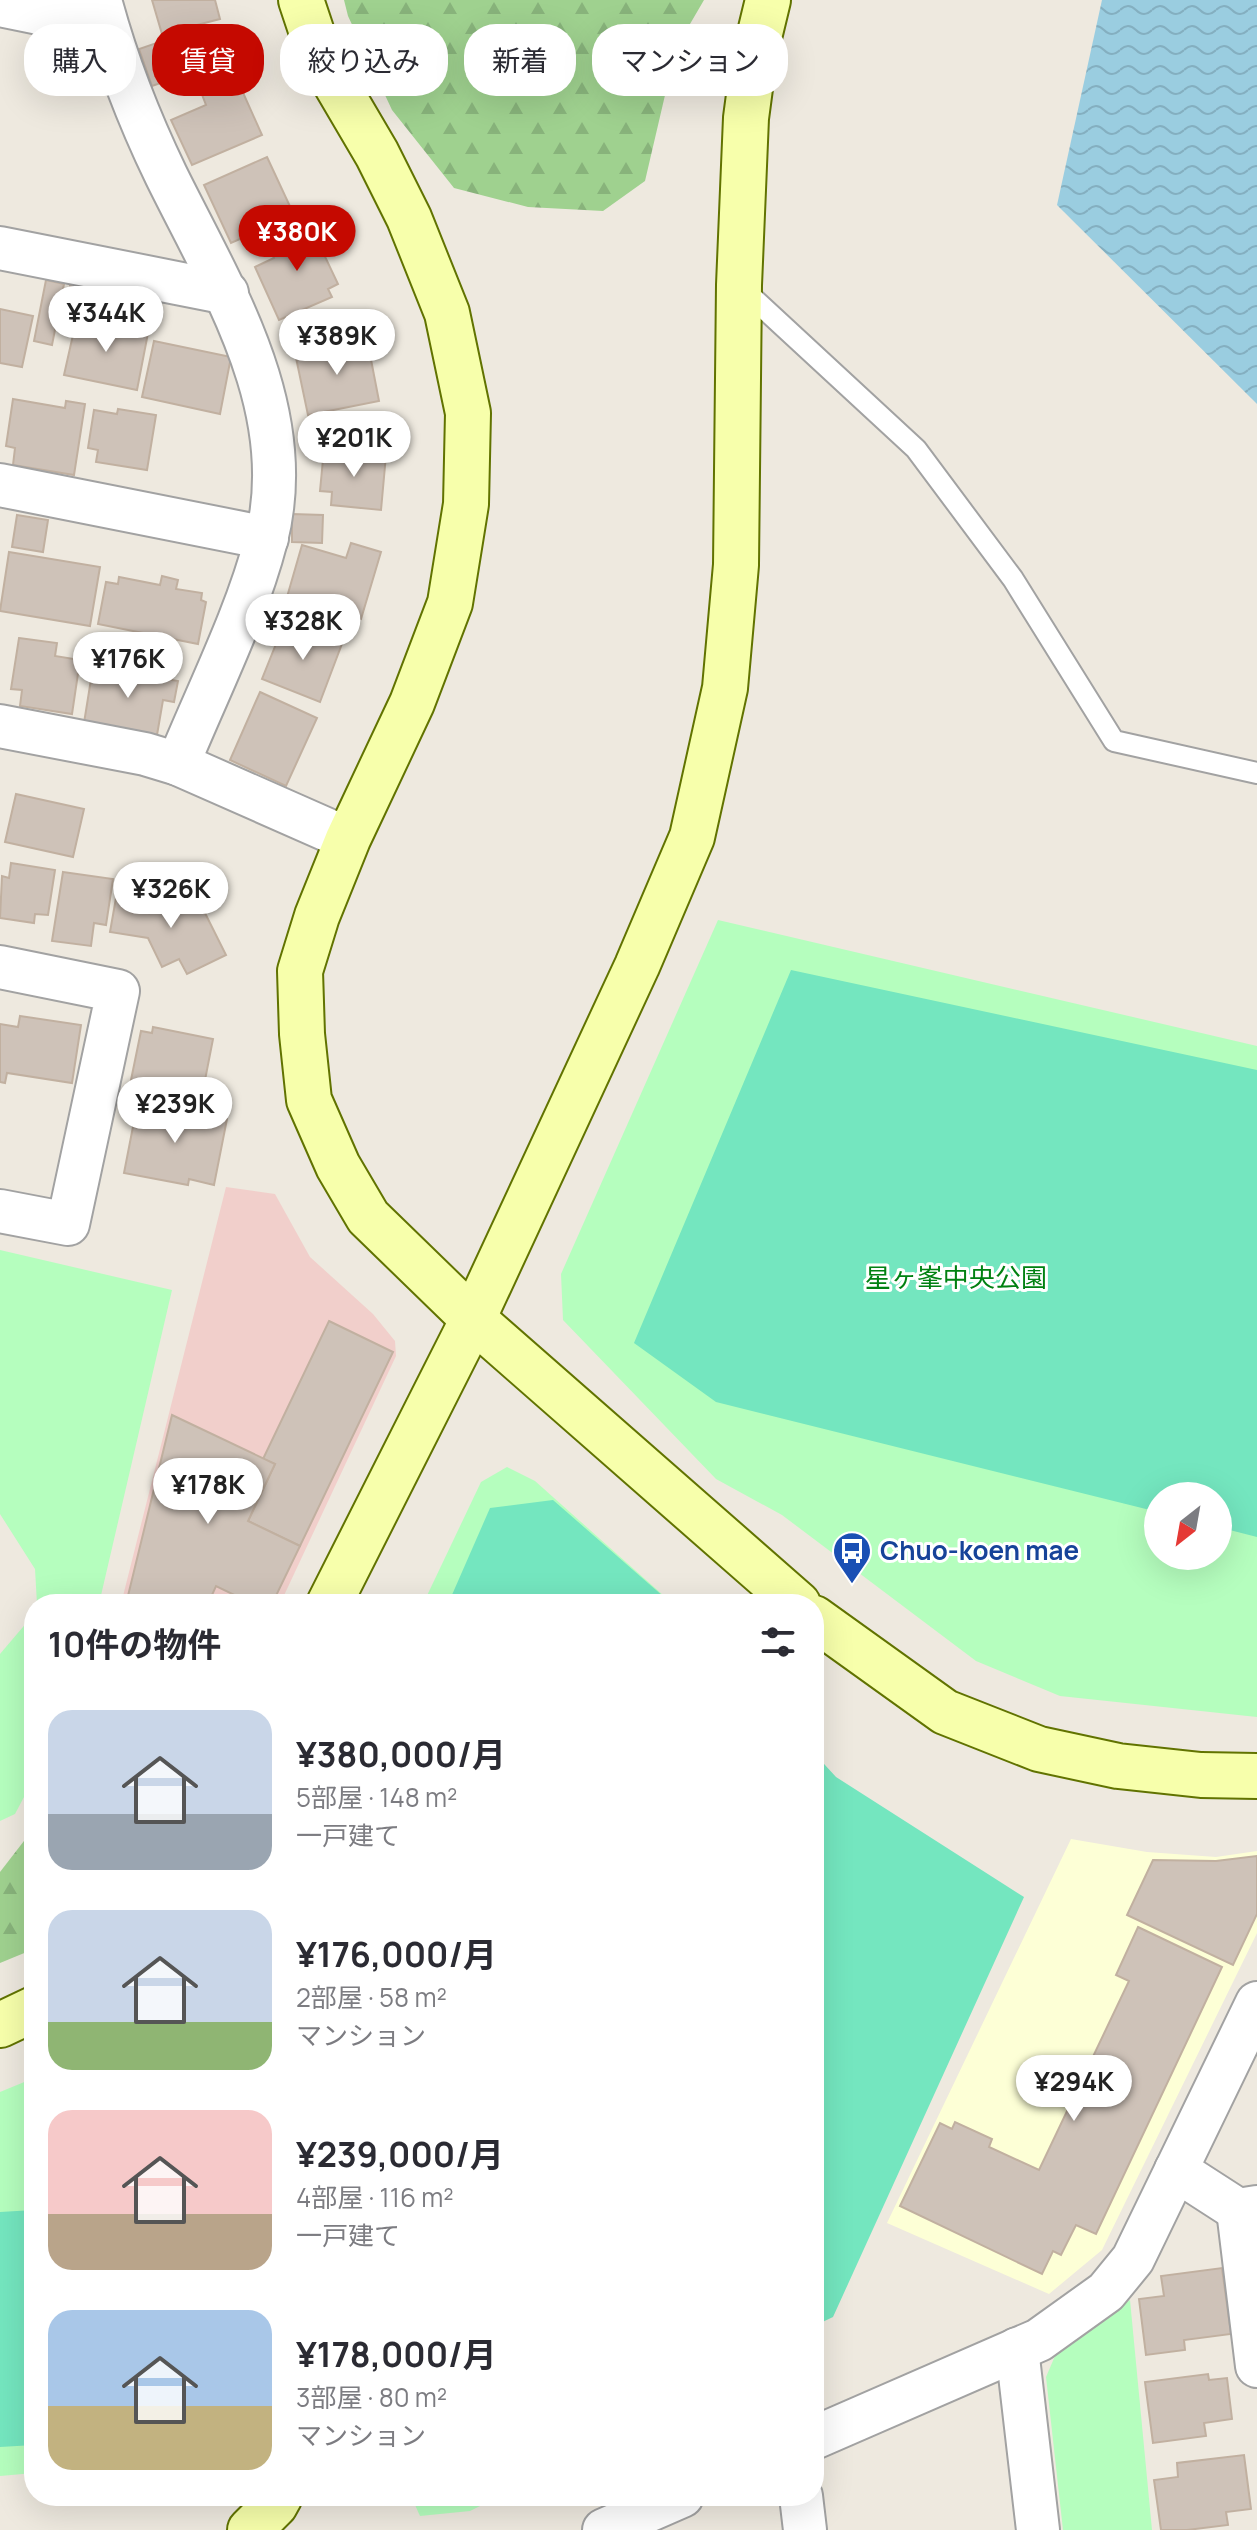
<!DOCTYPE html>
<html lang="ja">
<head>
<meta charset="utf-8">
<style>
  :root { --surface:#fff; --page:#f2f2f3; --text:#2b2b33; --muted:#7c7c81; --accent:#c50900 }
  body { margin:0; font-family:Manrope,"Noto Sans JP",sans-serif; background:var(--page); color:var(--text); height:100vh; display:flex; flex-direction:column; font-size:30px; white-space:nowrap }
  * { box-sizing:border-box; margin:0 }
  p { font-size:26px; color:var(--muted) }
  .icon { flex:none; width:44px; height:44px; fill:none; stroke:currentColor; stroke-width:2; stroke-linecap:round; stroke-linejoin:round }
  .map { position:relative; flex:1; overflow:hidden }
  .side { position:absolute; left:24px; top:1594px; width:800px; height:912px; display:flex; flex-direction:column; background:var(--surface); border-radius:32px; box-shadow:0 8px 32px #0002 }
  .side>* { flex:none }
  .top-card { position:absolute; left:24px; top:24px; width:800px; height:72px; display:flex; gap:16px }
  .needle { width:52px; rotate:211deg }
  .controls { position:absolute; left:1144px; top:1482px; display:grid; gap:16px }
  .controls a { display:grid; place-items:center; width:88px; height:88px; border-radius:50%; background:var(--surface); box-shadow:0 8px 32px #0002; font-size:40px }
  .price { position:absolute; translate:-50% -68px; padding:0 18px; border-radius:28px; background:#fff; color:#222; font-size:26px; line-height:52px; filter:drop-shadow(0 2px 4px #0008) }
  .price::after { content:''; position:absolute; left:50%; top:48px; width:24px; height:18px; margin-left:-12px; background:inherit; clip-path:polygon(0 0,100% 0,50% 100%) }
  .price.current { background:var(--accent); color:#fff }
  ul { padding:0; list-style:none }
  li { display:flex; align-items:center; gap:24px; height:200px; padding:0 24px }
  li span { display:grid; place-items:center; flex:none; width:224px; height:160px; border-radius:24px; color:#555 }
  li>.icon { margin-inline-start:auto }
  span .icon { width:96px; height:96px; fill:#fffc; stroke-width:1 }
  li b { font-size:34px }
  h2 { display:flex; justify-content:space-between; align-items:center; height:96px; padding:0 24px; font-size:34px }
  .pill { padding:0 28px; border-radius:32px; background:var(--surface); box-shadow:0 8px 32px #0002; font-size:28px; line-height:72px }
  .pill.current { background:var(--accent); color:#fff }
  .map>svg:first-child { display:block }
  .commercial { fill:#f1cfcb }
  .education { fill:#fdffd6 }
  .forest { fill:url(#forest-firs) }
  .park { fill:#b5febe; fill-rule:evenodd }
  .pitch { fill:#74e6bf }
  .water { fill:url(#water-waves) }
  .building { fill:#cec2b8; stroke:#c1b0a0; stroke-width:2 }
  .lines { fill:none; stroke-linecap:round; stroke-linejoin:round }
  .lane-casing { stroke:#a2a2a2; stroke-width:24 }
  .street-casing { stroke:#a2a2a2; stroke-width:46 }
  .secondary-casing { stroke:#617300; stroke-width:48 }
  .lane { stroke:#fff; stroke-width:20 }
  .street { stroke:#fff; stroke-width:42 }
  .secondary { stroke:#f7ffab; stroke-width:44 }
  .labels { text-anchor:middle; stroke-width:6; stroke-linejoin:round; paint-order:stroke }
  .park-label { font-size:26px; fill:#018112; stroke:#fff }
  .transit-label { font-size:26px; font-weight:bold; fill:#164399; stroke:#fff; text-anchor:start }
</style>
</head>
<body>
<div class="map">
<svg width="1257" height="2530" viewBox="0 0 1257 2530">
  <defs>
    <pattern id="forest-firs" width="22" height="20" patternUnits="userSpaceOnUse" patternTransform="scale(2)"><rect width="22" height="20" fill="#9fd18f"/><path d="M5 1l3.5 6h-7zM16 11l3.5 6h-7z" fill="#88b37b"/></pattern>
    <pattern id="water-waves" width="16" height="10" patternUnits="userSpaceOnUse" patternTransform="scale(2)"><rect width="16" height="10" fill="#9acde0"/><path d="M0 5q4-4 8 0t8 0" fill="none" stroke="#84afc0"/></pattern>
  </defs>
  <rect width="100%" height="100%" fill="#eee9df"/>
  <polygon class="commercial" points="226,1187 275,1194 310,1257 373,1314 395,1341 396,1356 280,1604 121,1604"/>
  <polygon class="education" points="1071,1839 1147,1852 1216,1857 1257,1851 1257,1933 1102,2250 1049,2294 887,2223"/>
  <g class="forest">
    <polygon points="344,0 704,0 676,48 645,181 603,211 528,207 454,188 392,110 348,16"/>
    <polygon points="34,1828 34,1949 0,1963 0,1872"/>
  </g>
  <g class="park">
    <path d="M718 920 1257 1046V1717L1060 1696 976 1661 782 1515 716 1479 563 1320 561 1274ZM1158 1496H1218V1556H1158Z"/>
    <polygon points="0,1250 172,1290 99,1604 37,1604 35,1569 0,1514"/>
    <polygon points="507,1467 535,1481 673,1604 423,1604 481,1482"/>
    <polygon points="34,1614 34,1778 15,1814 0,1821 0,1654"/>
    <polygon points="34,2078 34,2473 0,2476 0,2092"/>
    <polygon points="1130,2300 1152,2530 1063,2530 1046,2377 1058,2349"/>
    <polygon points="411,2496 500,2496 470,2511 420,2516"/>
  </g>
  <g class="pitch">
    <polygon points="791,970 1257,1070 1257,1537 1218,1527 1218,1496 1158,1496 1158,1512 716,1402 634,1343"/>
    <polygon points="553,1500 672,1604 448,1604 490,1508"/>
    <polygon points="814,1753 836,1777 1024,1897 833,2317 814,2326"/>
    <polygon points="34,2210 34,2445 0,2447 0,2212"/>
  </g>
  <polygon class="water" points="1102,0 1257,0 1257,404 1057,205"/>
  <g class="building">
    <polygon points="152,0 215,0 220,19 162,34"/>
    <polygon points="200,28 213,65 152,86 139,49"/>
    <polygon points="236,77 262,135 192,165 171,120 206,105 201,92"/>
    <polygon points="267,157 294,215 231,243 204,185"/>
    <polygon points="310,225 338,284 328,289 332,297 279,320 255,267 274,258 268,244"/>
    <polygon points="46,280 64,284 52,345 34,341"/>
    <polygon points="70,286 102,293 97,316 65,310"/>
    <polygon points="0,309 33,316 22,367 0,363"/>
    <polygon points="77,317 148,333 137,390 64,375"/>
    <polygon points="367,339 379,401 308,415 295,353"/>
    <polygon points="154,341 231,357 220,414 142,397"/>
    <polygon points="13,399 65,408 66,401 85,404 74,475 13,465 15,448 6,446"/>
    <polygon points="118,409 156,415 147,470 96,462 98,450 88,448 94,410 117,414"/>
    <polygon points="324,449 386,455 381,510 331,505 332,492 320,491"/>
    <polygon points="292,514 323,515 322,543 292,542"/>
    <polygon points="17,515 48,520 43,552 12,547"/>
    <polygon points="351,543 381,552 361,619 287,597 302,545 346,558"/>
    <polygon points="9,552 100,567 90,626 0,611"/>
    <polygon points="162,576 178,580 176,589 202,593 201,600 206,602 198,644 98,624 106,582 118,584 119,577 160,585"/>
    <polygon points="299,624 343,641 320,702 262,679 282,629 295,635"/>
    <polygon points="96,636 171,646 167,674 92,663"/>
    <polygon points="19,638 57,643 55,656 80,660 72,714 20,706 22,690 11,689"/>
    <polygon points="93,667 178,681 174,702 163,700 157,735 84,723"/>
    <polygon points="260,692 317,718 286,786 230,760"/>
    <polygon points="16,794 84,809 73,857 5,842"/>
    <polygon points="11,863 55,870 48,915 35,914 34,923 0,918 2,876 9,878"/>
    <polygon points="63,872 113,879 106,925 94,923 91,946 52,941"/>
    <polygon points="194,891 226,955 187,974 179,959 162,967 148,938 110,932 116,898 152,904 150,913 158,909 155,903 174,894 176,900"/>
    <polygon points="20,1016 81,1025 72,1083 7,1073 5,1083 0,1082 0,1024 18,1027"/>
    <polygon points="153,1027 213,1039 205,1080 214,1082 208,1108 173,1102 176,1090 131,1080 141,1031 152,1033"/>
    <polygon points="138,1101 227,1119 214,1185 189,1179 188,1185 124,1173"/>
    <polygon points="329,1321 393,1352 300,1546 248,1521 275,1464 263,1459"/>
    <polygon points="172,1415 275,1464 248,1521 300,1546 272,1604 253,1604 216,1586 208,1604 126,1604"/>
    <polygon points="1257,1856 1257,1914 1233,1965 1127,1915 1153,1860 1216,1861"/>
    <polygon points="1138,1927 1222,1967 1096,2234 1076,2225 1061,2255 1053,2251 1042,2274 900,2206 940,2123 952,2129 955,2122 992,2139 989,2147 1039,2170 1129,1981 1116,1975"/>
    <polygon points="1222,2268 1231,2334 1184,2340 1185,2350 1146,2355 1139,2299 1164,2296 1161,2276"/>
    <polygon points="1208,2374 1209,2380 1227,2378 1232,2419 1204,2423 1206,2436 1153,2443 1145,2382"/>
    <polygon points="1244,2455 1251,2509 1226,2512 1228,2525 1187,2530 1161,2530 1154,2480 1178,2477 1177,2463"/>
  </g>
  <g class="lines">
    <defs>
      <polyline id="lane" points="743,289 916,449 1013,579 1114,741 1257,773"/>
      <g id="street">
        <path d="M100 0C116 60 139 119 166 175 221 287 300 409 266 540 247 614 207 693 178 764"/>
        <polyline points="0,5 107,27"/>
        <polyline points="0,248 227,293"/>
        <polyline points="0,485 267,538"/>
        <polyline points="0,726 145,754 178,764 348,839"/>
        <polyline points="0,967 118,991 68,1224 0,1211"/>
        <polyline points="1176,2170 1238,2210 1257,2207"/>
        <polyline points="1238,2210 1257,2366"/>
        <polyline points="1017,2349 1038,2530"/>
        <polyline points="814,2438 1039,2340 1106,2292 1133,2259 1257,2003"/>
        <polyline points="801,2496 805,2530"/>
        <polyline points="604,2530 682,2496"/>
      </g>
      <g id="secondary">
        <polyline points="301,0 320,57 377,154 409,218 447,313 468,413 466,504 450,603 412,703 348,839 317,916 300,971 302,1034 309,1100 338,1166 368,1217 473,1319 798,1604"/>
        <polyline points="329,1604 473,1319 637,966 692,837 725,688 736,565 739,285 746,118 754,58 768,0"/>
        <polyline points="814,1618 945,1712 1039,1749 1118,1766 1201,1775 1257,1776"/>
        <polyline points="0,2025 34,2009"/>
        <polyline points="250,2530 275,2505 280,2496"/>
      </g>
    </defs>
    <use href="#lane" class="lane-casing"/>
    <use href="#street" class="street-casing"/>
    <use href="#secondary" class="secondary-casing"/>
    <use href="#lane" class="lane"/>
    <use href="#street" class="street"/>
    <use href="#secondary" class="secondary"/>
  </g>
  <defs>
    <symbol id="bus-pin" viewBox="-11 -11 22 30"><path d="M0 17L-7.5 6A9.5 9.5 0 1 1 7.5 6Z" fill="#1a4fb4" stroke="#fff"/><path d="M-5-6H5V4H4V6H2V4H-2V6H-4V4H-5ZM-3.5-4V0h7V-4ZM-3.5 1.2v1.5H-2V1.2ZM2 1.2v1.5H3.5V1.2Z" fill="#fff"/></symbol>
  </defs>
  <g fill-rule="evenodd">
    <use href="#bus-pin" x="830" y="1529" width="44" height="60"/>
  </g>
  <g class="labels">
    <g class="park-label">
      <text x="956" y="1287">星ヶ峯中央公園</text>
    </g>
    <g class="transit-label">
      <text x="880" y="1560">Chuo-koen mae</text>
    </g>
  </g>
</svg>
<div class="controls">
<a><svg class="needle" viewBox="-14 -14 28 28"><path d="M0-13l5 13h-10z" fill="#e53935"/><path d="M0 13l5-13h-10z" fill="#7c7c81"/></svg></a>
</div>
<b class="price current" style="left:297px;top:273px">¥380K</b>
<b class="price" style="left:106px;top:354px">¥344K</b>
<b class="price" style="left:337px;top:377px">¥389K</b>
<b class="price" style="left:354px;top:479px">¥201K</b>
<b class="price" style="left:303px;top:662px">¥328K</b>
<b class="price" style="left:128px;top:700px">¥176K</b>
<b class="price" style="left:171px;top:930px">¥326K</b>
<b class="price" style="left:175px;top:1145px">¥239K</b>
<b class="price" style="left:208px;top:1526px">¥178K</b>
<b class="price" style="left:1074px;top:2123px">¥294K</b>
<div class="top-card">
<a class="pill">購入</a>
<a class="pill current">賃貸</a>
<a class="pill">絞り込み</a>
<a class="pill">新着</a>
<a class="pill">マンション</a>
</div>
<section class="side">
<h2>10件の物件<svg class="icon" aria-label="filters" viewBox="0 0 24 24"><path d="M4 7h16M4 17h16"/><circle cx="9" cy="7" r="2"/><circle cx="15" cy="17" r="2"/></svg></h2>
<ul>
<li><span style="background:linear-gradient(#c9d6e8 65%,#9aa5b1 0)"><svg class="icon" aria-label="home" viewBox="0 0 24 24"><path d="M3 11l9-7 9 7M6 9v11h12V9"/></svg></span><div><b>¥380,000/月</b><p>5部屋 · 148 m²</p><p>一戸建て</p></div></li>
<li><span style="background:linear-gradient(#c9d6e8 70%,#8fb573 0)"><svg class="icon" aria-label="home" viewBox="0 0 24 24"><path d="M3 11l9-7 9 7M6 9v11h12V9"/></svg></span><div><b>¥176,000/月</b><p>2部屋 · 58 m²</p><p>マンション</p></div></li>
<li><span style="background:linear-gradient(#f6c9c9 65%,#b9a48a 0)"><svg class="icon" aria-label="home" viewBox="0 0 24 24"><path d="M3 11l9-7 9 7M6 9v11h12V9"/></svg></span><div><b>¥239,000/月</b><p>4部屋 · 116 m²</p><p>一戸建て</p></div></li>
<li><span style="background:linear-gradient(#a9c7e8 60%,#c2b280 0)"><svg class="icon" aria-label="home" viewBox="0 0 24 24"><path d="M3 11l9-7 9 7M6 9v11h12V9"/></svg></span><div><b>¥178,000/月</b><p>3部屋 · 80 m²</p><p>マンション</p></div></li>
</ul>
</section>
</div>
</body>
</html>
